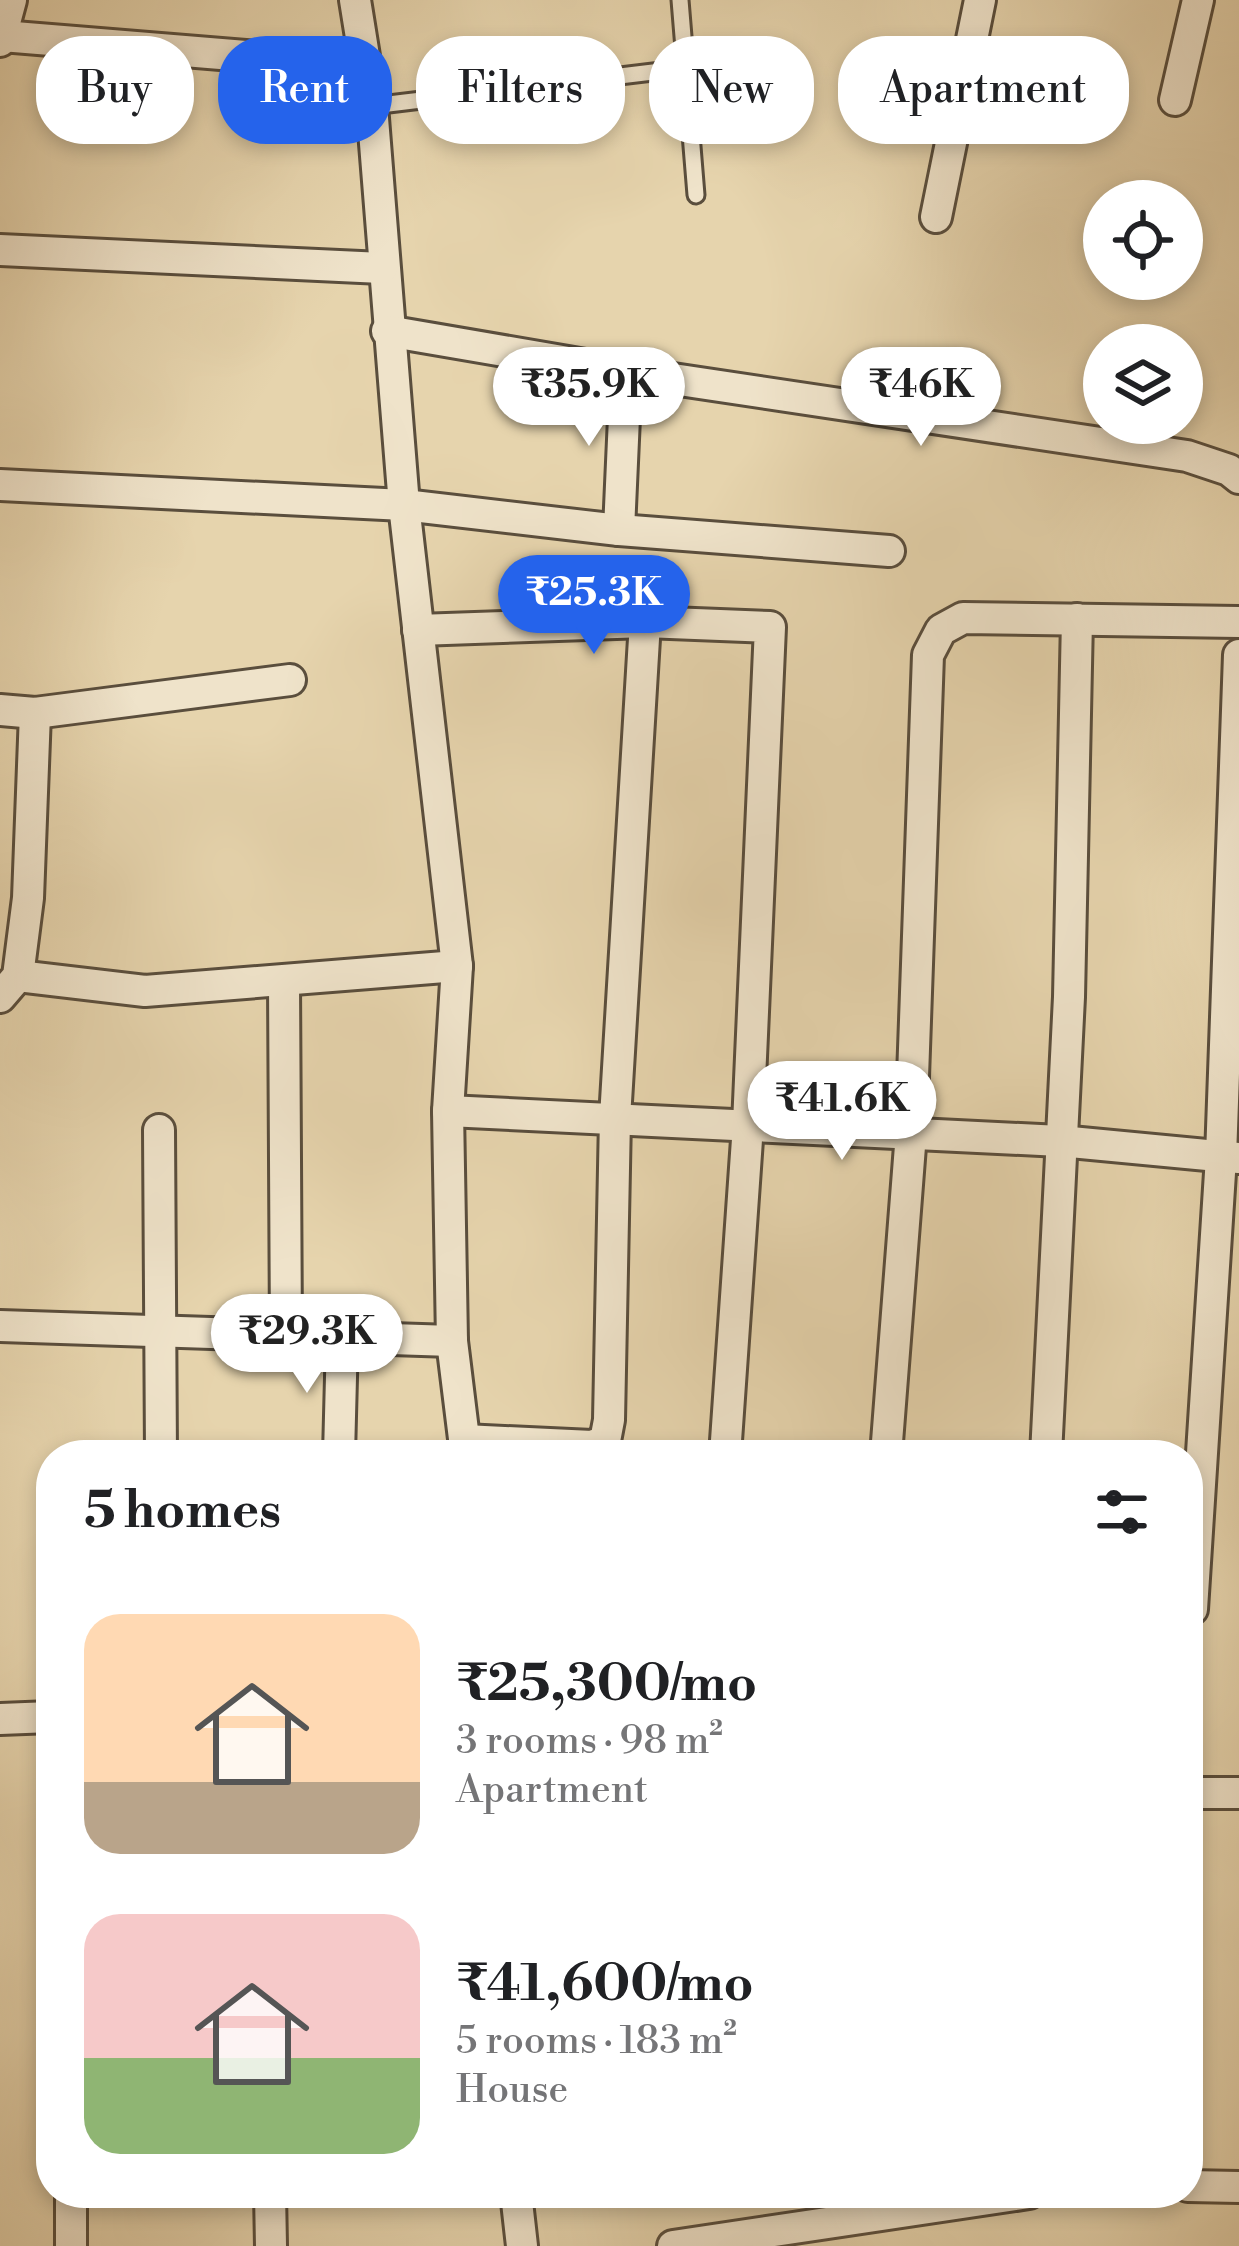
<!DOCTYPE html>
<html lang="en">
<head>
<meta charset="utf-8">
<style>
  :root { --surface:#fff; --page:#f2f2f2; --text:#202124; --muted:#757577; --accent:#2563eb }
  body { margin:0; font-family:"Libre Bodoni",serif; background:var(--page); color:var(--text); height:100vh; display:flex; flex-direction:column; font-size:45px; white-space:nowrap }
  * { box-sizing:border-box; margin:0 }
  p { font-size:39px; color:var(--muted) }
  .icon { flex:none; width:66px; height:66px; fill:none; stroke:currentColor; stroke-width:2; stroke-linecap:round; stroke-linejoin:round }
  .map { position:relative; flex:1; overflow:hidden }
  .sheet { position:absolute; left:36px; top:1440px; width:1167px; height:768px; display:flex; flex-direction:column; background:var(--surface); border-radius:48px; box-shadow:0 6px 18px #0003 }
  .sheet>* { flex:none }
  .top-card { position:absolute; left:36px; top:36px; width:1167px; height:108px; display:flex; gap:24px }
  .tools { position:absolute; left:1083px; top:180px; display:grid; gap:24px }
  .tools a { display:grid; place-items:center; width:120px; height:120px; border-radius:50%; background:var(--surface); box-shadow:0 6px 18px #0003; font-size:60px }
  .price { position:absolute; translate:-50% -102px; padding:0 27px; border-radius:42px; background:#fff; color:#222; font-size:39px; line-height:78px; filter:drop-shadow(0 3px 6px #0008) }
  .price::after { content:''; position:absolute; left:50%; top:72px; width:36px; height:27px; margin-left:-18px; background:inherit; clip-path:polygon(0 0,100% 0,50% 100%) }
  .price.current { background:var(--accent); color:#fff }
  ul { padding:0; list-style:none }
  li { display:flex; align-items:center; gap:36px; height:300px; padding:0 48px }
  li span { display:grid; place-items:center; flex:none; width:336px; height:240px; border-radius:36px; color:#555 }
  li>.icon { margin-inline-start:auto }
  span .icon { width:144px; height:144px; fill:#fffc; stroke-width:1 }
  li b { font-size:51px }
  h2 { display:flex; justify-content:space-between; align-items:center; height:144px; padding:0 48px; font-size:51px }
  .tag { padding:0 42px; border-radius:48px; background:var(--surface); box-shadow:0 6px 18px #0003; font-size:42px; line-height:108px }
  .tag.current { background:var(--accent); color:#fff }
  .map>svg:first-child { display:block }
  .lines { fill:none; stroke-linecap:round; stroke-linejoin:round }
  .lane-casing { stroke:#5a4e3d; stroke-width:21 }
  .street-casing { stroke:#5a4e3d; stroke-width:36 }
  .lane { stroke:#efe3ca; stroke-width:15 }
  .street { stroke:#efe3ca; stroke-width:30 }
</style>
</head>
<body>
<div class="map">
<svg width="1239" height="2246" viewBox="0 0 1239 2246">
  <rect width="100%" height="100%" fill="#e6d4ad"/>
  <filter id="stains"><feTurbulence type="fractalNoise" baseFrequency=".00167" numOctaves="4"/><feColorMatrix values="0 0 0 0 .2 0 0 0 0 .09 0 0 0 0 .02 0 0 0 .5 -.17"/></filter>
  <radialGradient id="worn" r=".72"><stop offset=".6" stop-color="#630" stop-opacity="0"/><stop offset="1" stop-color="#630" stop-opacity=".3"/></radialGradient>
  <g class="lines">
    <defs>
      <g id="lane">
        <polyline points="680,0 696,195"/>
        <polyline points="372,106 686,68"/>
      </g>
      <g id="street">
        <polyline points="355,0 372,106 404,505 457,966 448,1111 452,1341 466,1455"/>
        <polyline points="2,36 367,66"/>
        <polyline points="0,41 11,0"/>
        <polyline points="1175,100 1198,0"/>
        <polyline points="936,217 980,0"/>
        <polyline points="0,250 382,268"/>
        <polyline points="387,331 626,372 1187,456 1229,470 1239,478"/>
        <polyline points="0,485 404,505 619,530 889,551"/>
        <polyline points="619,530 626,372"/>
        <polyline points="418,630 645,622 770,627 748,1125 725,1455"/>
        <polyline points="0,710 35,713 290,680"/>
        <polyline points="18,976 145,991 457,966"/>
        <polyline points="284,982 286,1336"/>
        <polyline points="0,997 18,976 28,898 35,713"/>
        <polyline points="448,1111 1060,1141 1239,1158"/>
        <polyline points="159,1130 161,1455"/>
        <polyline points="0,1326 452,1341"/>
        <polyline points="464,1440 592,1446 605,1441 609,1420 615,1118 645,622"/>
        <polyline points="339,1455 342,1338"/>
        <polyline points="886,1455 911,1133 928,655 941,630 963,618 1239,622"/>
        <polyline points="1046,1455 1069,997 1077,619"/>
        <polyline points="1192,1609 1221,1157 1239,655"/>
        <polyline points="0,1719 51,1717"/>
        <polyline points="1188,1793 1239,1793"/>
        <polyline points="1188,2186 1239,2187"/>
        <polyline points="270,2193 271,2246"/>
        <polyline points="516,2193 522,2246"/>
        <polyline points="71,2246 71,2193"/>
        <polyline points="673,2246 1029,2193"/>
      </g>
    </defs>
    <use href="#lane" class="lane-casing"/>
    <use href="#street" class="street-casing"/>
    <use href="#lane" class="lane"/>
    <use href="#street" class="street"/>
  </g>
  <rect width="100%" height="100%" filter="url(#stains)"/>
  <rect width="100%" height="100%" fill="url(#worn)"/>
</svg>
<div class="tools">
<a><svg class="icon" aria-label="locate" viewBox="0 0 24 24"><circle cx="12" cy="12" r="6"/><path d="M12 2v4M12 18v4M2 12h4M18 12h4"/></svg></a>
<a><svg class="icon" aria-label="layers" viewBox="0 0 24 24"><path d="M12 4l9 5-9 5-9-5zM3 14l9 5 9-5"/></svg></a>
</div>
<b class="price" style="left:589px;top:449px">₹35.9K</b>
<b class="price" style="left:921px;top:449px">₹46K</b>
<b class="price current" style="left:594px;top:657px">₹25.3K</b>
<b class="price" style="left:842px;top:1163px">₹41.6K</b>
<b class="price" style="left:307px;top:1396px">₹29.3K</b>
<div class="top-card">
<a class="tag">Buy</a>
<a class="tag current">Rent</a>
<a class="tag">Filters</a>
<a class="tag">New</a>
<a class="tag">Apartment</a>
</div>
<section class="sheet">
<h2>5 homes<svg class="icon" aria-label="filters" viewBox="0 0 24 24"><path d="M4 7h16M4 17h16"/><circle cx="9" cy="7" r="2"/><circle cx="15" cy="17" r="2"/></svg></h2>
<ul>
<li><span style="background:linear-gradient(#ffd9b3 70%,#b9a48a 0)"><svg class="icon" aria-label="home" viewBox="0 0 24 24"><path d="M3 11l9-7 9 7M6 9v11h12V9"/></svg></span><div><b>₹25,300/mo</b><p>3 rooms · 98 m²</p><p>Apartment</p></div></li>
<li><span style="background:linear-gradient(#f6c9c9 60%,#8fb573 0)"><svg class="icon" aria-label="home" viewBox="0 0 24 24"><path d="M3 11l9-7 9 7M6 9v11h12V9"/></svg></span><div><b>₹41,600/mo</b><p>5 rooms · 183 m²</p><p>House</p></div></li>
</ul>
</section>
</div>
</body>
</html>
